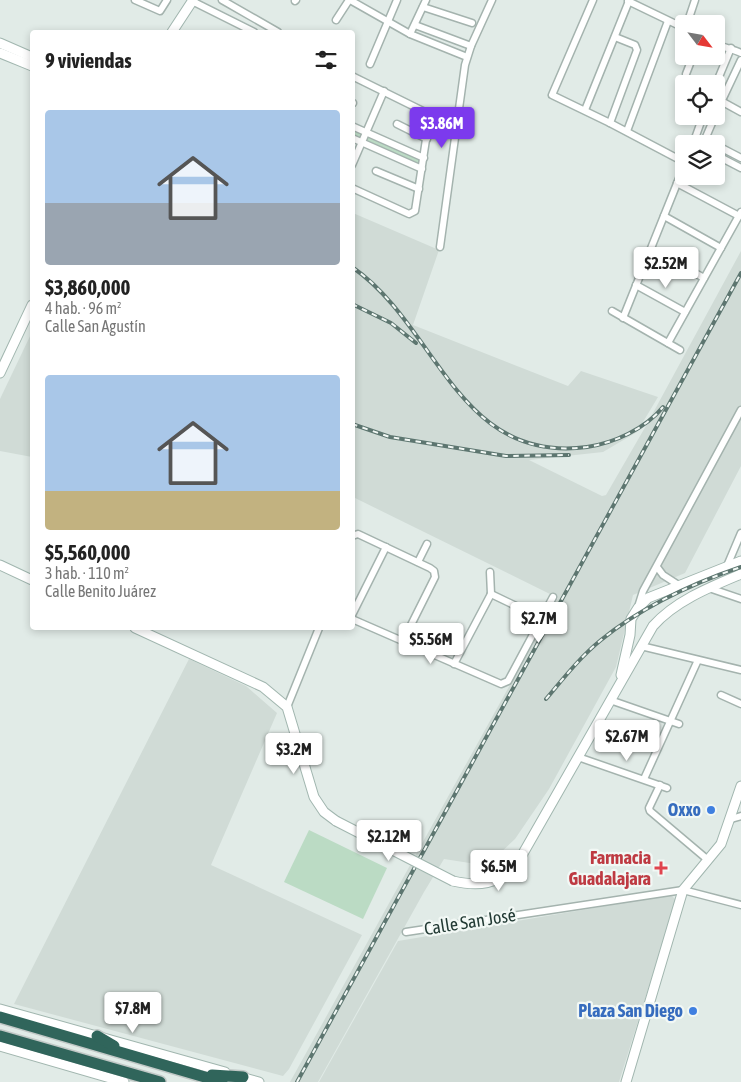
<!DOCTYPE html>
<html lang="es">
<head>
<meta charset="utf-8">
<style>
  :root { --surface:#fff; --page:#f2f2f2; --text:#222; --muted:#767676; --accent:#7c3aed }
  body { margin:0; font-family:"Asap Condensed",sans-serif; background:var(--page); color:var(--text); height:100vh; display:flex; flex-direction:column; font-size:19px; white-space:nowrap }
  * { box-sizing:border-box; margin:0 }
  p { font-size:16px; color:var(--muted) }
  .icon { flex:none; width:28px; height:28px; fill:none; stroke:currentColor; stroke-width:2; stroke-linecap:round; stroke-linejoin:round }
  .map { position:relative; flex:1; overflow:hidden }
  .panel { position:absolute; left:30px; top:30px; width:325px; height:600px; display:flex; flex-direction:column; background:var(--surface); border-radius:5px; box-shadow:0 2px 8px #0003 }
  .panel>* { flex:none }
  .needle { width:32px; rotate:121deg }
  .tools { position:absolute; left:675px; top:15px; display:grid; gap:10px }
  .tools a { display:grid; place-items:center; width:50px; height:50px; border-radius:5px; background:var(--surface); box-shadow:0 2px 8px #0003; font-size:25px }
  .price { position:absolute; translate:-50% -42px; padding:0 11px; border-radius:5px; background:#fff; color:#222; font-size:16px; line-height:32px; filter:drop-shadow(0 1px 2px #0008) }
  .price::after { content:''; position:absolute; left:50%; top:30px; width:15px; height:11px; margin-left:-8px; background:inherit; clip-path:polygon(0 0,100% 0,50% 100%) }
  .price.current { background:var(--accent); color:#fff }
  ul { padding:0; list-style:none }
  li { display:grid; align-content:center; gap:10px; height:265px; padding:0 15px }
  li span { display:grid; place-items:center; height:155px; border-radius:5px; color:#555 }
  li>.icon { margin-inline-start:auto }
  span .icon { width:90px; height:90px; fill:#fffc; stroke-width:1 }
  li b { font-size:21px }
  h2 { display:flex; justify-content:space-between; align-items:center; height:60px; padding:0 15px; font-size:21px }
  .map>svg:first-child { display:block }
  .built { fill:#d0dbd6 }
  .green { fill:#bbdbc4 }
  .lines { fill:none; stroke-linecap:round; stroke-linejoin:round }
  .street-casing { stroke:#a4b3ae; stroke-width:9 }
  .secondary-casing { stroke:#a1b6af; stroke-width:11 }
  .highway-casing { stroke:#c1c8c6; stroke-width:14 }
  .street { stroke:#fff; stroke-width:6 }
  .secondary { stroke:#fff; stroke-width:9 }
  .highway { stroke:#30655b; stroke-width:11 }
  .rail-casing { stroke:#5d7670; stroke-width:4 }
  .rail { stroke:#f2f8f5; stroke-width:2; stroke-dasharray:5.5; stroke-linecap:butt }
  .secondary-bridge-casing { stroke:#a1b6af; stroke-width:11; stroke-linecap:butt }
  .secondary-bridge { stroke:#fff; stroke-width:9 }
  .shop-dot { fill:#3f7fe0; stroke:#f2f8f5; stroke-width:2 }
  .health-dot { fill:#e0444e; stroke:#f2f8f5; stroke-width:2 }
  .labels { text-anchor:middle; stroke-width:4.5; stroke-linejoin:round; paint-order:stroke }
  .shop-label { font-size:18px; font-weight:bold; fill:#366cbe; stroke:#f2f8f5; text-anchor:end }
  .health-label { font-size:18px; font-weight:bold; fill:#be3a42; stroke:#f2f8f5; text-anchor:end }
  .street-label { font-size:18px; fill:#233b35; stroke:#f2f8f5 }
</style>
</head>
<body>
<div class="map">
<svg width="741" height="1082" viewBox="0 0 741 1082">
  <rect width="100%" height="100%" fill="#e1ebe7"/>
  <g class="built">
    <polygon points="353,213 439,250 413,325 568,386 581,371 658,397 637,432 603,452 529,460 602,496 606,495 647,424 741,251 741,466 685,573 633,595 616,667 549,789 515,839 497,856 476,864 444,859 424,892 318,1082 290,1082 558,598 353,497"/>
    <polygon points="32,332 32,457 0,451 0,399"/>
    <polygon points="189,659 246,686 277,713 211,865 362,935 289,1069 283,1076 14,1004"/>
    <polygon points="671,895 676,900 619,1082 319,1082 398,941"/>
  </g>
  <g class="green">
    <polygon points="353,128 422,160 421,165 353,136"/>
    <polygon points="309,830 387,868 363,919 284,882"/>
  </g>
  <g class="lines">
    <defs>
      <g id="street">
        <polyline points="135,0 160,11 167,0"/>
        <polyline points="222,0 278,32"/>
        <polyline points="350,0 410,34 467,57"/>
        <polyline points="593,0 552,95 610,123 684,162"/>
        <polyline points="192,1 254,32"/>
        <polyline points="295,1 296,0"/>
        <polyline points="628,1 684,28"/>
        <polyline points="423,7 472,23"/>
        <polyline points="336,20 349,0"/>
        <polyline points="687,24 695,0"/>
        <polyline points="415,25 471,46"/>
        <polyline points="410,34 426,0"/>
        <path d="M716 44C725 48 733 49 741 53"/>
        <polyline points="370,64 397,0"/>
        <polyline points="686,74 693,56"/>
        <polyline points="352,76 427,113 429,120 415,211 409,214 352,188"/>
        <polyline points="716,84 731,48"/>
        <polyline points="721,101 741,112"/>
        <polyline points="352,103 353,103"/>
        <polyline points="585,110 629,1"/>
        <polyline points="716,113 741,60"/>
        <polyline points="610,123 637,50 635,45 615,37"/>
        <polyline points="397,124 427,139"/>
        <polyline points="352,126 424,158"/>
        <polyline points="627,131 668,21"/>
        <polyline points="352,138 422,169"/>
        <polyline points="693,144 703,116"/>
        <polyline points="703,144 715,116"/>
        <polyline points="716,145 741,158"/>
        <polyline points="716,155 741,168"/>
        <polyline points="352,165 384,91"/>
        <polyline points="376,171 419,189"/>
        <polyline points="677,183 739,216"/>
        <polyline points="664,216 721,248"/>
        <polyline points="440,247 465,65 471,46 492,0"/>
        <polyline points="651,249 704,278"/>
        <polyline points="636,285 685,312"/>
        <polyline points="612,311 680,350"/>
        <polyline points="623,318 684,166"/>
        <polyline points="668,343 741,212"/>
        <polyline points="352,536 358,534 430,568 434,571 435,577 403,641"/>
        <polyline points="418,562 427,544"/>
        <polyline points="727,566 741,533"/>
        <polyline points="657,567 663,575 680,586"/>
        <polyline points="490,572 491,594"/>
        <polyline points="709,588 741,599"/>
        <polyline points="491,594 541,618"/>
        <polyline points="638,607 643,591 741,410"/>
        <polyline points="352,615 386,547"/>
        <polyline points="352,619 501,684 508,681 553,597"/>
        <polyline points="641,646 741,670"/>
        <polyline points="454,664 491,594"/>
        <polyline points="721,695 741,704"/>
        <polyline points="610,700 679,724"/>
        <polyline points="287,707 319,628"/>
        <polyline points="578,757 667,788"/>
        <polyline points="644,779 698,660"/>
        <polyline points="660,785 649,808 650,811 708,860"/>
        <polyline points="731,819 741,816"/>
        <polyline points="406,932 683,890 741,905"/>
      </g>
      <g id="secondary">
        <polyline points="172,32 193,0"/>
        <polyline points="0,43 32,57"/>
        <polyline points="0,53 32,66"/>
        <polyline points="0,373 32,305"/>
        <polyline points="0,565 32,580"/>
        <polyline points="135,628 263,687 287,707 314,797 324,812 336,821"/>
        <polyline points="621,675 630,635 631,619 638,608 648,598 741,561"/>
        <path d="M453 881C479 887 497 885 517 864L653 626C675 601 710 587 741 574"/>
        <polyline points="0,1009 225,1072"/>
        <polyline points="0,1046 124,1082"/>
        <polyline points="237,1076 259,1082"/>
        <polyline points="626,1082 683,890 721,844 741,786"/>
      </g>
      <g id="highway">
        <polyline points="0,1017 222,1082"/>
        <polyline points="0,1036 160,1082"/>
        <polyline points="97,1036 114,1046"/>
        <polyline points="212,1075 243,1077"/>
      </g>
    </defs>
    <use href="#street" class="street-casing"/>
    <use href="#secondary" class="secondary-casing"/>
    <use href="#highway" class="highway-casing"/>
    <use href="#street" class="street"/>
    <use href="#secondary" class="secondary"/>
    <use href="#highway" class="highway"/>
    <defs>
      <g id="rail">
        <path d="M352 267C438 326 457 464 587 447 614 443 645 429 663 407"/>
        <polyline points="352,304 391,323 416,343"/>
        <polyline points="352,424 390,437 506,456 569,455"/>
        <path d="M546 699C563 679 580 657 601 640 642 607 691 584 741 567"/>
        <polyline points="297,1082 741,273"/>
      </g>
    </defs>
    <use href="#rail" class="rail-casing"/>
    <use href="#rail" class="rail"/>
    <defs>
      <polyline id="secondary-bridge" points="336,821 453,881"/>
    </defs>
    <use href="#secondary-bridge" class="secondary-bridge-casing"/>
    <use href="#secondary-bridge" class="secondary-bridge"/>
  </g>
  <g class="shop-dot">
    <circle cx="711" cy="810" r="5"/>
    <circle cx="693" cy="1011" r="5"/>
  </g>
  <path class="health-dot" d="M658.5 860.5h5v5h5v5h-5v5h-5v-5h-5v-5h5z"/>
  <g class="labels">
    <g class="shop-label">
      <text x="701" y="816">Oxxo</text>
      <text x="683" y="1017">Plaza San Diego</text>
    </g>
    <g class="health-label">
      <text x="651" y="864">Farmacia<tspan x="651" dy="21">Guadalajara</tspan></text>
    </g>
    <g class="street-label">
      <text transform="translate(470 922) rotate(-9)" y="6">Calle San José</text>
    </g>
  </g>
</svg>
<div class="tools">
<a><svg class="needle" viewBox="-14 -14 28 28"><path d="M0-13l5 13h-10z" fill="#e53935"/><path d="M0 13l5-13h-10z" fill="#767676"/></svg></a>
<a><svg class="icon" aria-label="locate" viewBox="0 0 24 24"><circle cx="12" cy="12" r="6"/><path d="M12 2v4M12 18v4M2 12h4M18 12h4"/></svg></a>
<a><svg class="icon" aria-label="layers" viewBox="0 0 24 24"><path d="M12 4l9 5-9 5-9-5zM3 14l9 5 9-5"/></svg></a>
</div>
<b class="price current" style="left:442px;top:149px">$3.86M</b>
<b class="price" style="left:666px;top:289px">$2.52M</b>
<b class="price" style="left:539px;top:644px">$2.7M</b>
<b class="price" style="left:431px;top:665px">$5.56M</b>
<b class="price" style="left:627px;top:762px">$2.67M</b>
<b class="price" style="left:294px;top:775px">$3.2M</b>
<b class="price" style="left:389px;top:862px">$2.12M</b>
<b class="price" style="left:499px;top:892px">$6.5M</b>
<b class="price" style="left:133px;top:1034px">$7.8M</b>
<section class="panel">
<h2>9 viviendas<svg class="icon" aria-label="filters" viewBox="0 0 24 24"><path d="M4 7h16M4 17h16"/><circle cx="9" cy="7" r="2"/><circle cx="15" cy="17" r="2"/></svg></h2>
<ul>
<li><span style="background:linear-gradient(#a9c7e8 60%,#9aa5b1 0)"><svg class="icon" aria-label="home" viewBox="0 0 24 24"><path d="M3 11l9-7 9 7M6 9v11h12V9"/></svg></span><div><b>$3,860,000</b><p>4 hab. · 96 m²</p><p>Calle San Agustín</p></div></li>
<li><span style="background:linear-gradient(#a9c7e8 75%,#c2b280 0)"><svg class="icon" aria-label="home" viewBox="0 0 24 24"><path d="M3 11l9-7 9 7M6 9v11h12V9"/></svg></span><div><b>$5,560,000</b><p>3 hab. · 110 m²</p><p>Calle Benito Juárez</p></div></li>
</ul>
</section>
</div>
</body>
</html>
